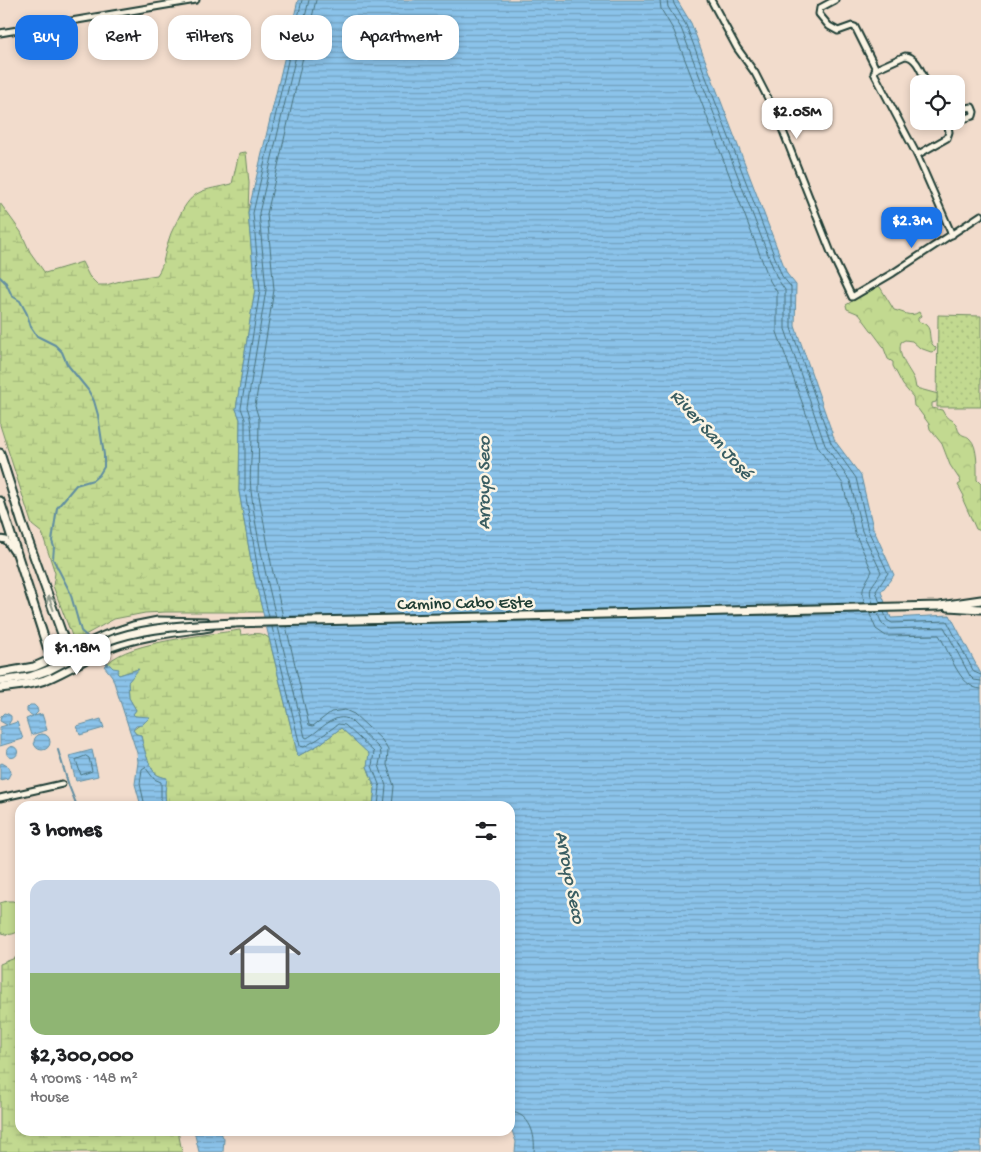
<!DOCTYPE html>
<html lang="en">
<head>
<meta charset="utf-8">
<style>
  :root { --surface:#fff; --page:#f6f6f6; --text:#202124; --muted:#757577; --accent:#1a73e8 }
  body { margin:0; font-family:"Gochi Hand",sans-serif; background:var(--page); color:var(--text); height:100vh; display:flex; flex-direction:column; font-size:19px; white-space:nowrap }
  * { box-sizing:border-box; margin:0 }
  p { font-size:16px; color:var(--muted) }
  .icon { flex:none; width:28px; height:28px; fill:none; stroke:currentColor; stroke-width:2; stroke-linecap:round; stroke-linejoin:round }
  .map { position:relative; flex:1; overflow:hidden }
  .panel { position:absolute; left:15px; top:801px; width:500px; height:335px; display:flex; flex-direction:column; background:var(--surface); border-radius:15px; box-shadow:0 2px 8px #0003 }
  .panel>* { flex:none }
  .top-card { position:absolute; left:15px; top:15px; width:500px; height:45px; display:flex; gap:10px }
  .tools { position:absolute; left:910px; top:75px; display:grid; gap:10px }
  .tools a { display:grid; place-items:center; width:55px; height:55px; border-radius:10px; background:var(--surface); box-shadow:0 2px 8px #0003; font-size:25px }
  .price { position:absolute; translate:-50% -42px; padding:0 11px; border-radius:10px; background:#fff; color:#222; font-size:16px; line-height:32px; filter:drop-shadow(0 1px 2px #0008) }
  .price::after { content:''; position:absolute; left:50%; top:30px; width:15px; height:11px; margin-left:-8px; background:inherit; clip-path:polygon(0 0,100% 0,50% 100%) }
  .price.current { background:var(--accent); color:#fff }
  ul { padding:0; list-style:none }
  li { display:grid; align-content:center; gap:10px; height:265px; padding:0 15px }
  li span { display:grid; place-items:center; height:155px; border-radius:15px; color:#555 }
  li>.icon { margin-inline-start:auto }
  span .icon { width:90px; height:90px; fill:#fffc; stroke-width:1 }
  li b { font-size:21px }
  h2 { display:flex; justify-content:space-between; align-items:center; height:60px; padding:0 15px; font-size:21px }
  .tag { padding:0 18px; border-radius:15px; background:var(--surface); box-shadow:0 2px 8px #0003; font-size:18px; line-height:45px }
  .tag.current { background:var(--accent); color:#fff }
  .map>svg:first-child { display:block }
  .grass { fill:#c2d990; stroke:#708b62 }
  .forest { fill:url(#forest-crowns); stroke:#708b62 }
  .wetland { fill:url(#wetland-marsh); stroke:#708b62 }
  .park { fill:url(#park-dots); stroke:#708b62 }
  .water { fill:url(#water-rules); stroke:#608da1 }
  .lines { fill:none; stroke-linecap:round; stroke-linejoin:round }
  .shore { stroke:#4a737d; stroke-width:1 }
  .stream { stroke:#608da1; stroke-width:2 }
  .street-casing { stroke:#1f3d34; stroke-width:9 }
  .secondary-casing { stroke:#1f3d34; stroke-width:11 }
  .street { stroke:#fcf5e5; stroke-width:5 }
  .secondary { stroke:#fcf5e5; stroke-width:7 }
  .secondary-bridge-casing { stroke:#1f3d34; stroke-width:11; stroke-linecap:butt }
  .secondary-bridge { stroke:#fcf5e5; stroke-width:7 }
  .oneway { stroke:#8e998c }
  .labels { text-anchor:middle; stroke-width:5; stroke-linejoin:round; paint-order:stroke }
  .street-label { font-size:18px; fill:#1f3d34; stroke:#fcf5e5 }
  .water-label { font-size:19px; font-style:italic; fill:#3a5e62; stroke:#fcf5e5 }
</style>
</head>
<body>
<div class="map">
<svg width="981" height="1152" viewBox="0 0 981 1152">
  <defs>
    <pattern id="forest-crowns" width="20" height="18" patternUnits="userSpaceOnUse" patternTransform="scale(1.25)"><rect width="20" height="18" fill="#c2d990"/><path d="M2 6a3 3 0 1 1 6 0M12 15a3 3 0 1 1 6 0" fill="none" stroke="#a6bb7d"/></pattern>
    <pattern id="wetland-marsh" width="20" height="14" patternUnits="userSpaceOnUse" patternTransform="scale(1.25)"><rect width="20" height="14" fill="#c2d990"/><path d="M1 5h8M5 5V1M11 12h8M15 12V8" fill="none" stroke="#a6bb7d"/></pattern>
    <pattern id="park-dots" width="8" height="8" patternUnits="userSpaceOnUse" patternTransform="scale(1.25)"><rect width="8" height="8" fill="#c2d990"/><path d="M2 2h.1M6 6h.1" fill="none" stroke="#a6bb7d" stroke-width="1.8" stroke-linecap="round"/></pattern>
    <pattern id="water-rules" width="6" height="5" patternUnits="userSpaceOnUse" patternTransform="scale(1.25)"><rect width="6" height="5" fill="#8bc3ea"/><path d="M0 2.5h6" fill="none" stroke="#71a0be"/></pattern>
  </defs>
  <rect width="100%" height="100%" fill="#f2dccc"/>
  <filter id="ink" filterUnits="userSpaceOnUse"><feTurbulence type="fractalNoise" baseFrequency=".02" numOctaves="2"/><feDisplacementMap in="SourceGraphic" scale="10" xChannelSelector="R" yChannelSelector="G"/><feConvolveMatrix kernelMatrix="1 2 1 2 8 2 1 2 1" color-interpolation-filters="sRGB"/></filter>
  <g filter="url(#ink)">
    <path class="grass" d="M7 901H13L20 905V930C14 935 7 936 0 932V903Z"/>
    <path class="forest" d="M877 286 880 287 894 310C904 312 910 318 919 312L921 316 918 318V321C921 323 924 323 926 325 933 331 926 341 936 348L935 351 931 352 920 348 912 341 905 340 901 342C897 355 907 366 913 377 915 380 915 384 916 388L938 394V397L936 402 932 403V408L942 410C948 422 949 416 955 423 958 426 957 430 960 433 964 437 967 435 970 439 978 446 977 469 977 480L981 484V531L976 529 963 500 964 496 958 485 961 483 960 480 950 465 942 444 930 429 929 424 918 409 914 406 913 397 903 385 893 366V362L888 359 883 346 859 314 847 309 846 305Z"/>
    <g class="wetland">
      <path d="M246 152 249 183 248 213 255 289 236 409 240 419 239 491 253 572 263 612H165L145 613 114 619 74 641 53 586 55 573 42 533 32 525 0 425V203L21 232 30 252 45 273 82 262 89 276 98 285H106L124 280 157 275C165 264 164 252 169 239 171 231 176 224 179 217 193 188 203 191 232 184L239 153Z"/>
      <path d="M240 630 241 635C252 634 260 631 269 638L298 756 320 744 341 728 370 754 367 766 375 788 373 806H166L165 792 166 778C162 777 158 776 155 773 149 767 142 744 141 735L136 734 133 730 149 718 135 716 133 714 136 710 129 698 128 682 138 669 119 675 108 663C130 641 209 635 240 630Z"/>
      <polygon points="20,956 20,1131 178,1131 182,1152 0,1152 0,964"/>
    </g>
    <polygon class="park" points="938,315 981,316 981,407 937,407"/>
    <g class="water">
      <polygon points="298,0 677,0 691,23 787,274 796,285 795,326 835,441 861,476 873,528 894,575 881,592 891,618 950,615 981,674 981,1152 515,1152 516,1142 510,1125 510,806 373,806 375,788 367,766 369,754 341,728 320,744 298,756 253,572 239,491 240,419 236,409 255,289 248,213"/>
      <path d="M108 663 113 668 119 669 117 673 119 675 139 669 128 682 129 698 136 710 133 714 135 716 150 717 142 725 136 726 133 730 136 734 141 735C142 744 149 767 155 773 158 776 162 777 167 778L165 792 166 806H141L135 784 138 762 137 753 112 676 104 666Z"/>
      <polygon points="30,705 34,705 37,708 38,712 34,716 42,714 47,730 31,735 26,719 33,716 27,712 27,708"/>
      <polygon points="4,713 8,714 11,716 11,720 8,725 17,722 23,739 0,746 0,727 7,725 0,721 1,716"/>
      <polygon points="101,719 104,728 80,735 77,726"/>
      <circle cx="42" cy="742" r="8"/>
      <circle cx="12" cy="752" r="5.5"/>
      <polygon points="92,750 98,776 76,781 69,756"/>
      <polygon points="2,763 9,767 11,772 8,778 0,780 0,764"/>
      <polygon points="194,1131 220,1131 224,1139 223,1152 199,1152"/>
    </g>
    <g class="lines">
      <g class="shore">
        <path d="M660 0 661 9 674 31 770 281 777 292V332L818 447 843 484 855 533 872 571C866 583 859 589 865 603"/>
        <path d="M667 0 668 7 681 28 777 278 785 290V329L825 445 850 481 862 531 881 572C874 586 866 586 873 603"/>
        <polyline points="673,0 674,4 686,25 782,276 791,287 791,328 831,443 856,478 868,530 888,573 876,591 880,603"/>
        <path d="M869 612 876 629 886 636 939 635C950 652 959 688 981 689"/>
        <polyline points="877,612 882,624 890,629 944,627 970,676 974,680 981,681"/>
        <polyline points="884,612 887,620 892,623 947,621 974,672 981,675"/>
        <polyline points="269,617 258,571 245,491 245,419 241,408 260,290 253,213 302,0"/>
        <path d="M276 617C266 576 256 534 251 491 248 463 257 434 247 407L266 290 259 213 309 0"/>
        <polyline points="283,617 272,568 258,490 259,419 255,406 274,290 267,214 316,0"/>
        <polyline points="286,626 309,725 313,726 331,712 345,710 354,714 382,740 388,750 387,765 394,786 392,806"/>
        <polyline points="272,627 300,746 304,747 318,739 338,724 345,725 374,752 372,766 380,787 378,806"/>
        <path d="M278 627 305 737 307 738C320 731 335 711 350 720L380 749 381 755 379 765 386 786 384 806"/>
        <polygon points="86,756 89,758 92,771 81,775 76,760"/>
        <polyline points="145,806 140,784 142,769 145,767 154,779 161,782 161,806"/>
        <path d="M510 1112C530 1113 536 1135 534 1152"/>
      </g>
      <g class="stream">
        <polyline points="0,277 6,283 12,296 20,301 27,314 31,327 37,336 55,345 62,352 67,364 88,390 94,401 98,415 104,455 104,467 99,475 93,480 76,485 57,508 52,541 54,547 53,559 70,592 81,631 91,640"/>
        <polyline points="102,653 106,659 107,665"/>
        <polyline points="58,750 69,786 77,806"/>
      </g>
      <defs>
        <g id="street">
          <polyline points="711,0 737,48 755,73 777,116 832,255 852,297 893,273 981,215"/>
          <polyline points="835,0 820,8 819,14 829,26 838,31 852,26 855,27 876,69"/>
          <polyline points="0,33 196,0"/>
          <polyline points="956,110 972,107 974,112 973,116 956,121"/>
          <polyline points="947,121 949,132 947,138 917,155 952,235"/>
          <path d="M917 155 874 73 876 69 905 56C917 56 922 74 927 84"/>
          <polyline points="0,539 6,540 13,551"/>
          <polyline points="0,798 62,784"/>
        </g>
        <g id="secondary">
          <polyline points="0,453 22,523 70,656"/>
          <polyline points="0,501 53,665"/>
          <polyline points="948,607 981,609"/>
          <polyline points="230,623 940,606 981,600"/>
          <polyline points="0,673 34,667 106,635 133,626 158,621 206,622"/>
          <polyline points="0,681 29,677 49,670"/>
          <path d="M0 688C15 686 31 685 45 680 68 671 89 656 111 647 143 635 177 632 210 627"/>
        </g>
      </defs>
      <use href="#street" class="street-casing"/>
      <use href="#secondary" class="secondary-casing"/>
      <use href="#street" class="street"/>
      <use href="#secondary" class="secondary"/>
      <defs>
        <path id="secondary-bridge" d="M49 670C71 659 93 646 116 638 154 626 195 625 235 623"/>
      </defs>
      <use href="#secondary-bridge" class="secondary-bridge-casing"/>
      <use href="#secondary-bridge" class="secondary-bridge"/>
    </g>
    <defs><path id="oneway-shaft" d="M-6 0H5M1.5-3L5.5 0L1.5 3" fill="none" stroke-width="1.6" stroke-linecap="round" stroke-linejoin="round" transform="scale(1.25)"/></defs>
    <use class="oneway" href="#oneway-shaft" transform="translate(51 603) rotate(-110)"/>
  </g>
  <g class="labels">
    <g class="street-label">
      <text transform="translate(465 602) rotate(-1)" y="6">Camino Cabo Este</text>
    </g>
    <g class="water-label">
      <text transform="translate(713 433) rotate(48)" y="7">River San José</text>
      <text transform="translate(482 483) rotate(-90)" y="7">Arroyo Seco</text>
      <text transform="translate(572 877) rotate(79)" y="7">Arroyo Seco</text>
    </g>
  </g>
</svg>
<div class="tools">
<a><svg class="icon" aria-label="locate" viewBox="0 0 24 24"><circle cx="12" cy="12" r="6"/><path d="M12 2v4M12 18v4M2 12h4M18 12h4"/></svg></a>
</div>
<b class="price" style="left:797px;top:140px">$2.05M</b>
<b class="price current" style="left:912px;top:249px">$2.3M</b>
<b class="price" style="left:77px;top:676px">$1.18M</b>
<div class="top-card">
<a class="tag current">Buy</a>
<a class="tag">Rent</a>
<a class="tag">Filters</a>
<a class="tag">New</a>
<a class="tag">Apartment</a>
</div>
<section class="panel">
<h2>3 homes<svg class="icon" aria-label="filters" viewBox="0 0 24 24"><path d="M4 7h16M4 17h16"/><circle cx="9" cy="7" r="2"/><circle cx="15" cy="17" r="2"/></svg></h2>
<ul>
<li><span style="background:linear-gradient(#c9d6e8 60%,#8fb573 0)"><svg class="icon" aria-label="home" viewBox="0 0 24 24"><path d="M3 11l9-7 9 7M6 9v11h12V9"/></svg></span><div><b>$2,300,000</b><p>4 rooms · 148 m²</p><p>House</p></div></li>
</ul>
</section>
</div>
</body>
</html>
